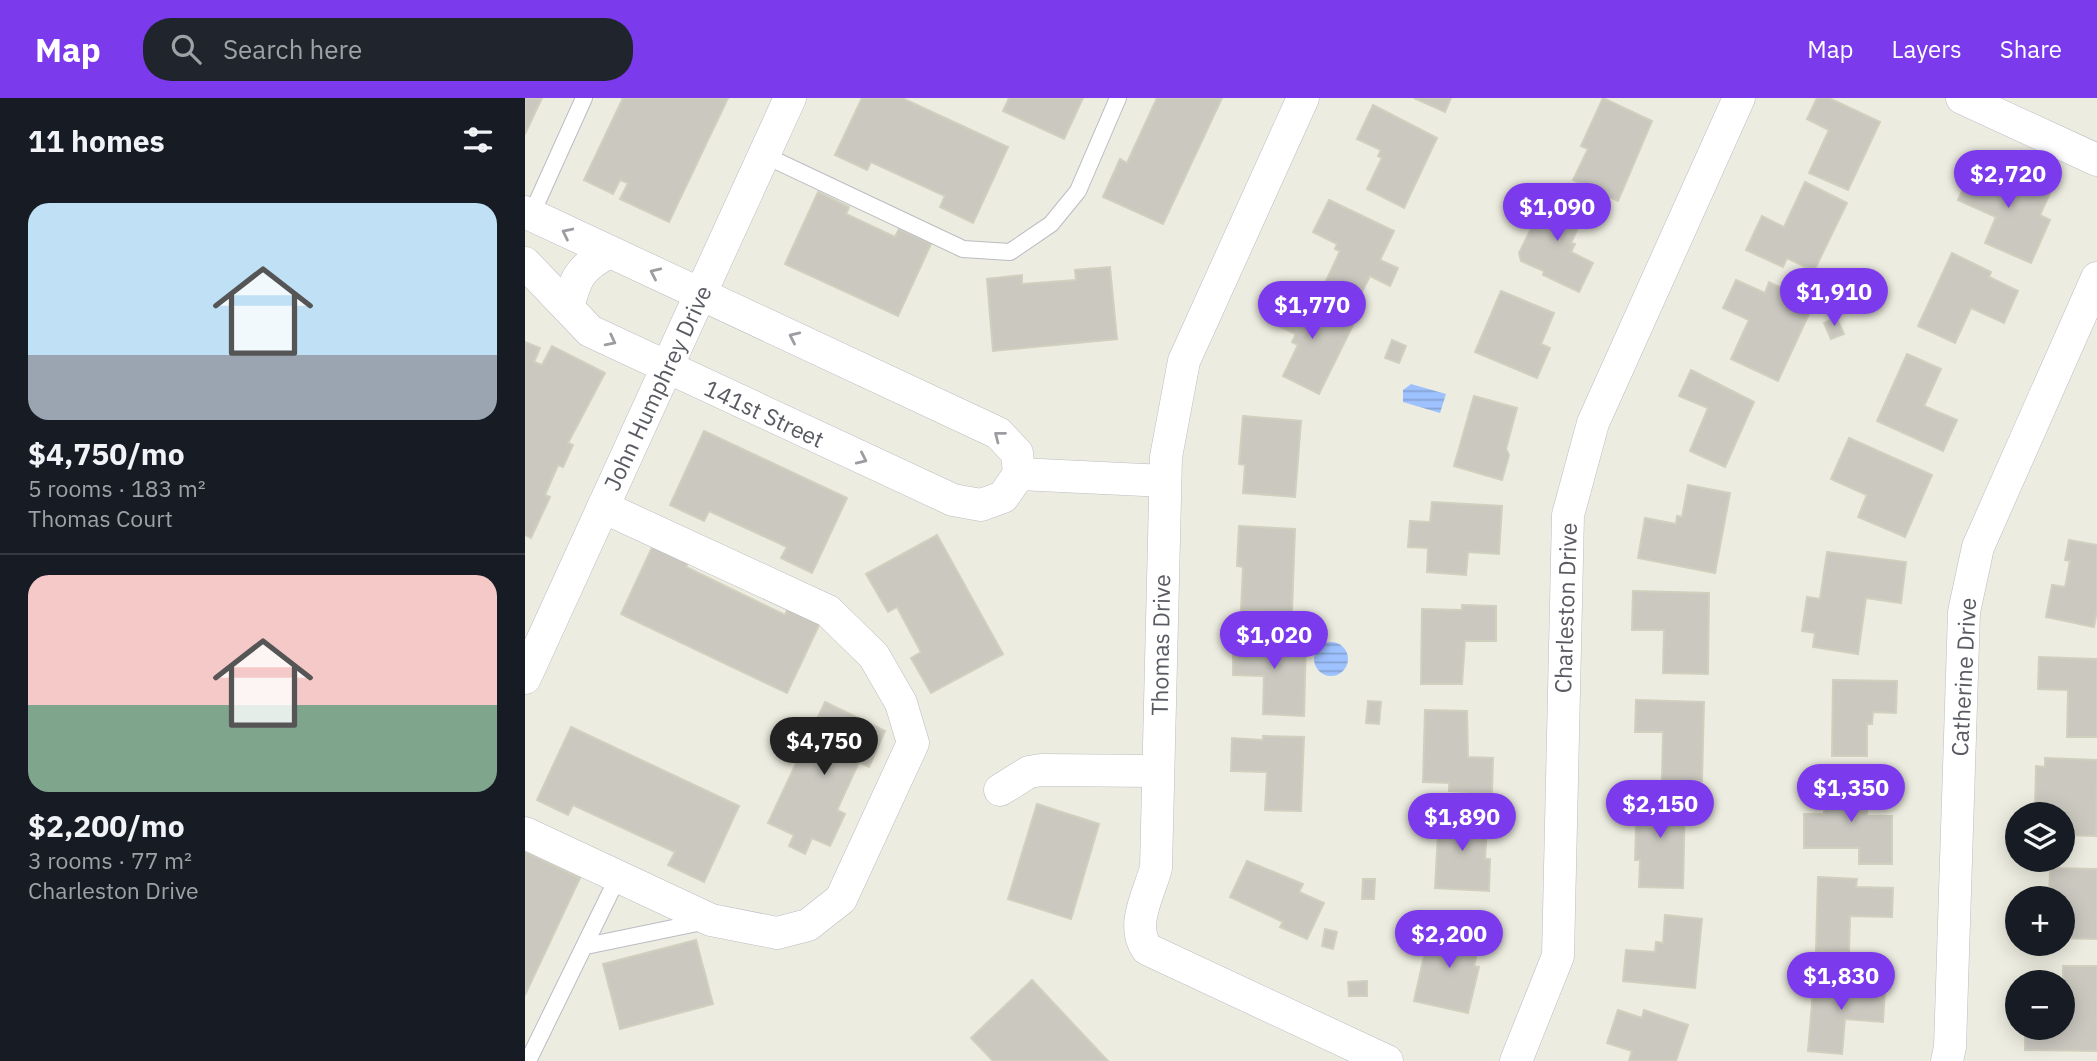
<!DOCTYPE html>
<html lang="en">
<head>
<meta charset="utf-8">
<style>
  :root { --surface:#171b24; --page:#20242c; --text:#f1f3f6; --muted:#9ea1a6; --line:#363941; --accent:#7c3aed }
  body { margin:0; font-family:"IBM Plex Sans",sans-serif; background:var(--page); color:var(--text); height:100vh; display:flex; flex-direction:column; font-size:26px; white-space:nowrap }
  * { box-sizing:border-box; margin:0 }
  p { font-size:23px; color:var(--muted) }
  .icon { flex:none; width:38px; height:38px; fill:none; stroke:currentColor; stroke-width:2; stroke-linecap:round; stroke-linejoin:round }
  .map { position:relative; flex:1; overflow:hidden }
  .details { display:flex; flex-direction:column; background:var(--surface); width:525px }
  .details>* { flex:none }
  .buttons { position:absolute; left:1480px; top:704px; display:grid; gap:14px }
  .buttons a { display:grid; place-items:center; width:70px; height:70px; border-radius:50%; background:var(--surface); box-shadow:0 4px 18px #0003; font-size:35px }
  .price { position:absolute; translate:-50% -60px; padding:0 16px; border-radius:24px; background:var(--accent); color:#fff; font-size:23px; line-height:46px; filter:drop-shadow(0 2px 4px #0008) }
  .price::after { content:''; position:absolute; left:50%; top:42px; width:21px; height:16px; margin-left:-10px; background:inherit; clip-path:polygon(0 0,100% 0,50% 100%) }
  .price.active { background:#222; color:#fff }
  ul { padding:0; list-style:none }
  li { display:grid; align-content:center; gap:14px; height:371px; padding:0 28px }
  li+li { border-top:2px solid var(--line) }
  li span { display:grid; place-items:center; height:217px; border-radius:21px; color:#555 }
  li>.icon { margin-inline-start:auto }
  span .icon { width:126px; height:126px; fill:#fffc; stroke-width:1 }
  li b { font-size:30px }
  h2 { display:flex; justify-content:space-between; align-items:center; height:84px; padding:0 28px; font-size:30px }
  header { display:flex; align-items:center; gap:42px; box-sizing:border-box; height:98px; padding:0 35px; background:var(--accent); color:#fff }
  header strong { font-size:33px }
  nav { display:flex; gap:38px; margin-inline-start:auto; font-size:24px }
  .search { width:490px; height:63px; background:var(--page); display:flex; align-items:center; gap:18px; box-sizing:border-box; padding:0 24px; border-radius:28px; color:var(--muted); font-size:26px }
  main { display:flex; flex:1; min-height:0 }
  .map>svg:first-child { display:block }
  .water { fill:url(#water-rules) }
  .building { fill:#cac8bf; stroke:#d1cfbe; stroke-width:2 }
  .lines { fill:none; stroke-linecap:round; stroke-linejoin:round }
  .lane-casing { stroke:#bbbcc3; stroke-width:18 }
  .street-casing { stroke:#bbbcc3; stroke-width:33 }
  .lane { stroke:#fff; stroke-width:16 }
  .street { stroke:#fff; stroke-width:32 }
  .oneway { stroke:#9b9da1 }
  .labels { text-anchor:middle; stroke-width:5; stroke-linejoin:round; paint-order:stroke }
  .street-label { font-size:23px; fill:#595b62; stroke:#fff }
</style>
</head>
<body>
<header>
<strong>Map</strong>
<div class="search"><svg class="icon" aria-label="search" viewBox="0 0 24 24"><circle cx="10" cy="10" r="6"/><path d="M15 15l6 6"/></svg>Search here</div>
<nav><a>Map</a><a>Layers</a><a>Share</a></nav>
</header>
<main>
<section class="details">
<h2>11 homes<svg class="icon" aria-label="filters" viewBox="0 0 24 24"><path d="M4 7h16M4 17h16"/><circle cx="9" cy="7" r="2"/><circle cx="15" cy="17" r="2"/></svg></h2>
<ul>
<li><span style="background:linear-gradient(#bfe0f5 70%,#9aa5b1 0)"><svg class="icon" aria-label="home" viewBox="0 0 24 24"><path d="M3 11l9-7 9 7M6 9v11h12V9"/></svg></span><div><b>$4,750/mo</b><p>5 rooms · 183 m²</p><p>Thomas Court</p></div></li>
<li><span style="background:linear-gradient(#f6c9c9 60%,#7fa58c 0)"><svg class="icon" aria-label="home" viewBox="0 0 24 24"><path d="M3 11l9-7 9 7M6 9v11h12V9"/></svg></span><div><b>$2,200/mo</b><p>3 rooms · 77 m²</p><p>Charleston Drive</p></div></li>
</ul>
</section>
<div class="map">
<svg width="1572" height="963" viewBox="0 0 1572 963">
  <defs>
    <pattern id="water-rules" width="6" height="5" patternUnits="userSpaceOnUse" patternTransform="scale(1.75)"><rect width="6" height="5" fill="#9ec2ff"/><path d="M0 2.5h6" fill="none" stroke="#84a1d2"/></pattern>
  </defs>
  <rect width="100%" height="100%" fill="#edece0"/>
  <g class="water">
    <polygon points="886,286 921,296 915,315 878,304 878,292"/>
    <circle cx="806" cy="561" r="17"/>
  </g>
  <g class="building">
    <polygon points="0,0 17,0 0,36"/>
    <polygon points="98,0 203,0 144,124 95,101 103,85 95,82 88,96 59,82"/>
    <polygon points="337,0 377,0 483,49 448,125 415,109 420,98 346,64 342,72 310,57"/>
    <polygon points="484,0 558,0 539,41 478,13"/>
    <polygon points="632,0 697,0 638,126 578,99 595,61 602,65"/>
    <polygon points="889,0 926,0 920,14"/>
    <polygon points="1078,0 1127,23 1093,103 1048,82 1063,51 1056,48"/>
    <polygon points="1292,0 1304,0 1355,24 1323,92 1284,75 1304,32 1282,21"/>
    <polygon points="848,7 912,40 879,110 842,91 857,60 853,58 856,52 832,41"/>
    <polygon points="1451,62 1525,95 1515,117 1525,122 1506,165 1460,145 1471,119 1433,102"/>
    <polygon points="1280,84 1322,105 1289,173 1262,160 1258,169 1221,152 1237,118 1259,129"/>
    <polygon points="293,94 324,109 321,116 370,139 374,131 406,146 373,218 260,166"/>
    <polygon points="1024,94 1061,112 1046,145 1050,146 1046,154 1068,165 1054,194 1018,177 1019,173 996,163 994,155"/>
    <polygon points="804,102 869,133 855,162 873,170 865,188 845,178 834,200 801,183 815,153 810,151 812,146 788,134"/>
    <polygon points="1427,155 1466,174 1464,179 1493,193 1479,225 1446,210 1430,245 1393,228"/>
    <polygon points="585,169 592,241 468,253 462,181 497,177 497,186 551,182 550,172"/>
    <polygon points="1211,182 1240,195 1244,184 1289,205 1253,283 1206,261 1224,222 1198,210"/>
    <polygon points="976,193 1029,215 1016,246 1025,250 1012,280 950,254"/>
    <polygon points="764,195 828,227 794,296 758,278 773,247 767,244 771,236 749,226"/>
    <polygon points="1311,219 1319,236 1306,241 1299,225"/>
    <polygon points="867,242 881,248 874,265 860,260"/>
    <polygon points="0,244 15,250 9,264 17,267 27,248 80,275 43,345 48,347 38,369 33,367 20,397 25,399 6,440 0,437"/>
    <polygon points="1382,256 1416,271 1399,308 1432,322 1418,353 1352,323"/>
    <polygon points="1166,272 1229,304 1200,369 1165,353 1183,310 1154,298"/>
    <polygon points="949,298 992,310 981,351 984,357 977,382 929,368"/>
    <polygon points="718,318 776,323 770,399 718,395 720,367 714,366"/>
    <polygon points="179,333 322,400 287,475 256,460 262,449 184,413 179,423 145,407"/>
    <polygon points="1324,340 1407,377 1380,439 1333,419 1342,397 1306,381"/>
    <polygon points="1163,387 1205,395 1190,475 1113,460 1120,420 1151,426 1152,418 1157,419"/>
    <polygon points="907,404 977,408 974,456 943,454 941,477 902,474 903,450 883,449 885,423 905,424"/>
    <polygon points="714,428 770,431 767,514 716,512 718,469 712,468"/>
    <polygon points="412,437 478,556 406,595 386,560 396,554 372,509 363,514 341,476"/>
    <polygon points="1544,442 1572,447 1572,512 1569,529 1521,519 1527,487 1540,489 1545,463 1540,462"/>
    <polygon points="130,443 165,461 161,469 260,517 264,508 296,523 262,595 96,516"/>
    <polygon points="1302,454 1381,464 1376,505 1341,500 1333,556 1288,549 1290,535 1277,533 1282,499 1295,501"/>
    <polygon points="1108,493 1184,495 1183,576 1138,575 1139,532 1107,532"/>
    <polygon points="937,507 971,508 971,543 940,543 937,586 896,586 897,511 937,512"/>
    <polygon points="708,536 740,537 740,542 781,543 779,618 738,616 739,578 708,577"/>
    <polygon points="1514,559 1572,561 1572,639 1542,639 1543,592 1513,591"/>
    <polygon points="1308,582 1372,583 1371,615 1348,614 1347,626 1342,626 1342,658 1307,658"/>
    <polygon points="1111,602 1179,604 1177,683 1137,682 1138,634 1110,634"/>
    <polygon points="843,603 856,604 854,626 841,625"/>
    <polygon points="300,604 360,633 344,669 334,664 312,712 320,716 305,748 287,740 280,756 264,748 269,737 243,725"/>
    <polygon points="900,612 942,613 943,659 968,660 967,695 924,693 924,685 898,684"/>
    <polygon points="46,629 214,708 179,784 143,767 150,754 48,707 43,717 12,702"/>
    <polygon points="738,638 779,639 776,713 740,712 742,674 706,673 707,640 738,642"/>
    <polygon points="1520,660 1572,662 1571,738 1538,737 1538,716 1518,716 1518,709 1510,709 1511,668 1520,669"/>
    <polygon points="1304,680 1342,680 1342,718 1367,718 1367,766 1334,766 1334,750 1279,750 1279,716 1299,716 1299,711 1304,711"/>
    <polygon points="1106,697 1160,698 1158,790 1114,789 1115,762 1110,762 1111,727 1106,727"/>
    <polygon points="512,706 574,726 546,821 483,801"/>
    <polygon points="914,715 963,718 960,761 965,761 964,793 910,790"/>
    <polygon points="0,754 55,780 0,897"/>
    <polygon points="722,763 778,786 774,794 799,805 782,841 755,829 758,824 705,799"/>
    <polygon points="1525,770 1572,771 1572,841 1538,840 1538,800 1524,800"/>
    <polygon points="1293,779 1332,781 1331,789 1368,790 1367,819 1325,818 1324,854 1291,853"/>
    <polygon points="838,781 850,781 849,801 837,801"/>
    <polygon points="1140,817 1177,821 1170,890 1098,883 1101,852 1130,854 1131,844 1138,845"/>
    <polygon points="906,827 956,838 949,868 954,869 943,915 889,903"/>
    <polygon points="800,831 812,834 808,851 797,848"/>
    <polygon points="171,842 188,906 95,931 78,866"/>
    <polygon points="1538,868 1572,868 1572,953 1500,952 1500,929 1538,929"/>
    <polygon points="1289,881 1360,891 1358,924 1320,921 1317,956 1283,953"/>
    <polygon points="507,882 583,963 468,963 446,940"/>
    <polygon points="842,883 842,898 824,898 823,884"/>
    <polygon points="1093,912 1117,920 1119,912 1163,927 1151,963 1104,963 1107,953 1082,945"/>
  </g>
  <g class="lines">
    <defs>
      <g id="lane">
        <polyline points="239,57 438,151 485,154 526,126 553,93 593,0"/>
        <polyline points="4,122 59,0"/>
        <polyline points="61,848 182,823"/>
        <polyline points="3,963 93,779"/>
      </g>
      <g id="street">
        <path d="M778 0 659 263 641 359 631 770C624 796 605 827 622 851L862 963"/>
        <polyline points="1437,0 1572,62"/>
        <polyline points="0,114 473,335 492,355 494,376 478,399 456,407 428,402 65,233 0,165"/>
        <path d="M43 210C51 178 55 170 84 154"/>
        <polyline points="494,376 640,383"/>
        <polyline points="0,580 265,0"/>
        <polyline points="475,692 504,674 516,672 633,673"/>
        <polyline points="0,735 186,822 252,835 283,827 316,801 388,645 376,605 349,558 303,513 78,409"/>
        <polyline points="991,963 1033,858 1043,417 1068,325 1214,0"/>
        <polyline points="1422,963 1425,949 1439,514 1453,449 1572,180"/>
      </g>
    </defs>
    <use href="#lane" class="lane-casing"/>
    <use href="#street" class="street-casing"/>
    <use href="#lane" class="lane"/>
    <use href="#street" class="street"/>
  </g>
  <defs><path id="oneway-chevron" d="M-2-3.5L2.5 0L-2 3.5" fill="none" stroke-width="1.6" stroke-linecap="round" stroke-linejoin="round" transform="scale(1.75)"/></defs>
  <g class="oneway">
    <use href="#oneway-chevron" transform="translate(42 135) rotate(-154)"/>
    <use href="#oneway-chevron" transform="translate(130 175) rotate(-155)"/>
    <use href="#oneway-chevron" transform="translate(269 239) rotate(-155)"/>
    <use href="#oneway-chevron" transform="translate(86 243) rotate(27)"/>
    <use href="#oneway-chevron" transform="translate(474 338) rotate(-142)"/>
    <use href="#oneway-chevron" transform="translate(337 361) rotate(25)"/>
  </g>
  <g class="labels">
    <g class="street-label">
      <text transform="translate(133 290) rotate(-65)" y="8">John Humphrey Drive</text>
      <text transform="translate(239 316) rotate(25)" y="8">141st Street</text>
      <text transform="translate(1041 510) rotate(-88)" y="8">Charleston Drive</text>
      <text transform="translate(636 547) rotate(-89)" y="8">Thomas Drive</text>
      <text transform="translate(1439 579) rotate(-87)" y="8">Catherine Drive</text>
    </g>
  </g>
</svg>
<div class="buttons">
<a><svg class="icon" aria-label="layers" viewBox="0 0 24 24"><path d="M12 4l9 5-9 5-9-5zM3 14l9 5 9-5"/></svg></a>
<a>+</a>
<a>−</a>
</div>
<b class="price" style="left:1483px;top:112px">$2,720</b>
<b class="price" style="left:1032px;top:145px">$1,090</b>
<b class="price" style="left:1309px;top:230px">$1,910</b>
<b class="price" style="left:787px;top:243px">$1,770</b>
<b class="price" style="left:749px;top:573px">$1,020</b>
<b class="price active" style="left:299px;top:679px">$4,750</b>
<b class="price" style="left:1326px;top:726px">$1,350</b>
<b class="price" style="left:1135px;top:742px">$2,150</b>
<b class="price" style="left:937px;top:755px">$1,890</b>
<b class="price" style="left:924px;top:872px">$2,200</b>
<b class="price" style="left:1316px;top:914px">$1,830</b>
</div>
</main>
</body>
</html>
